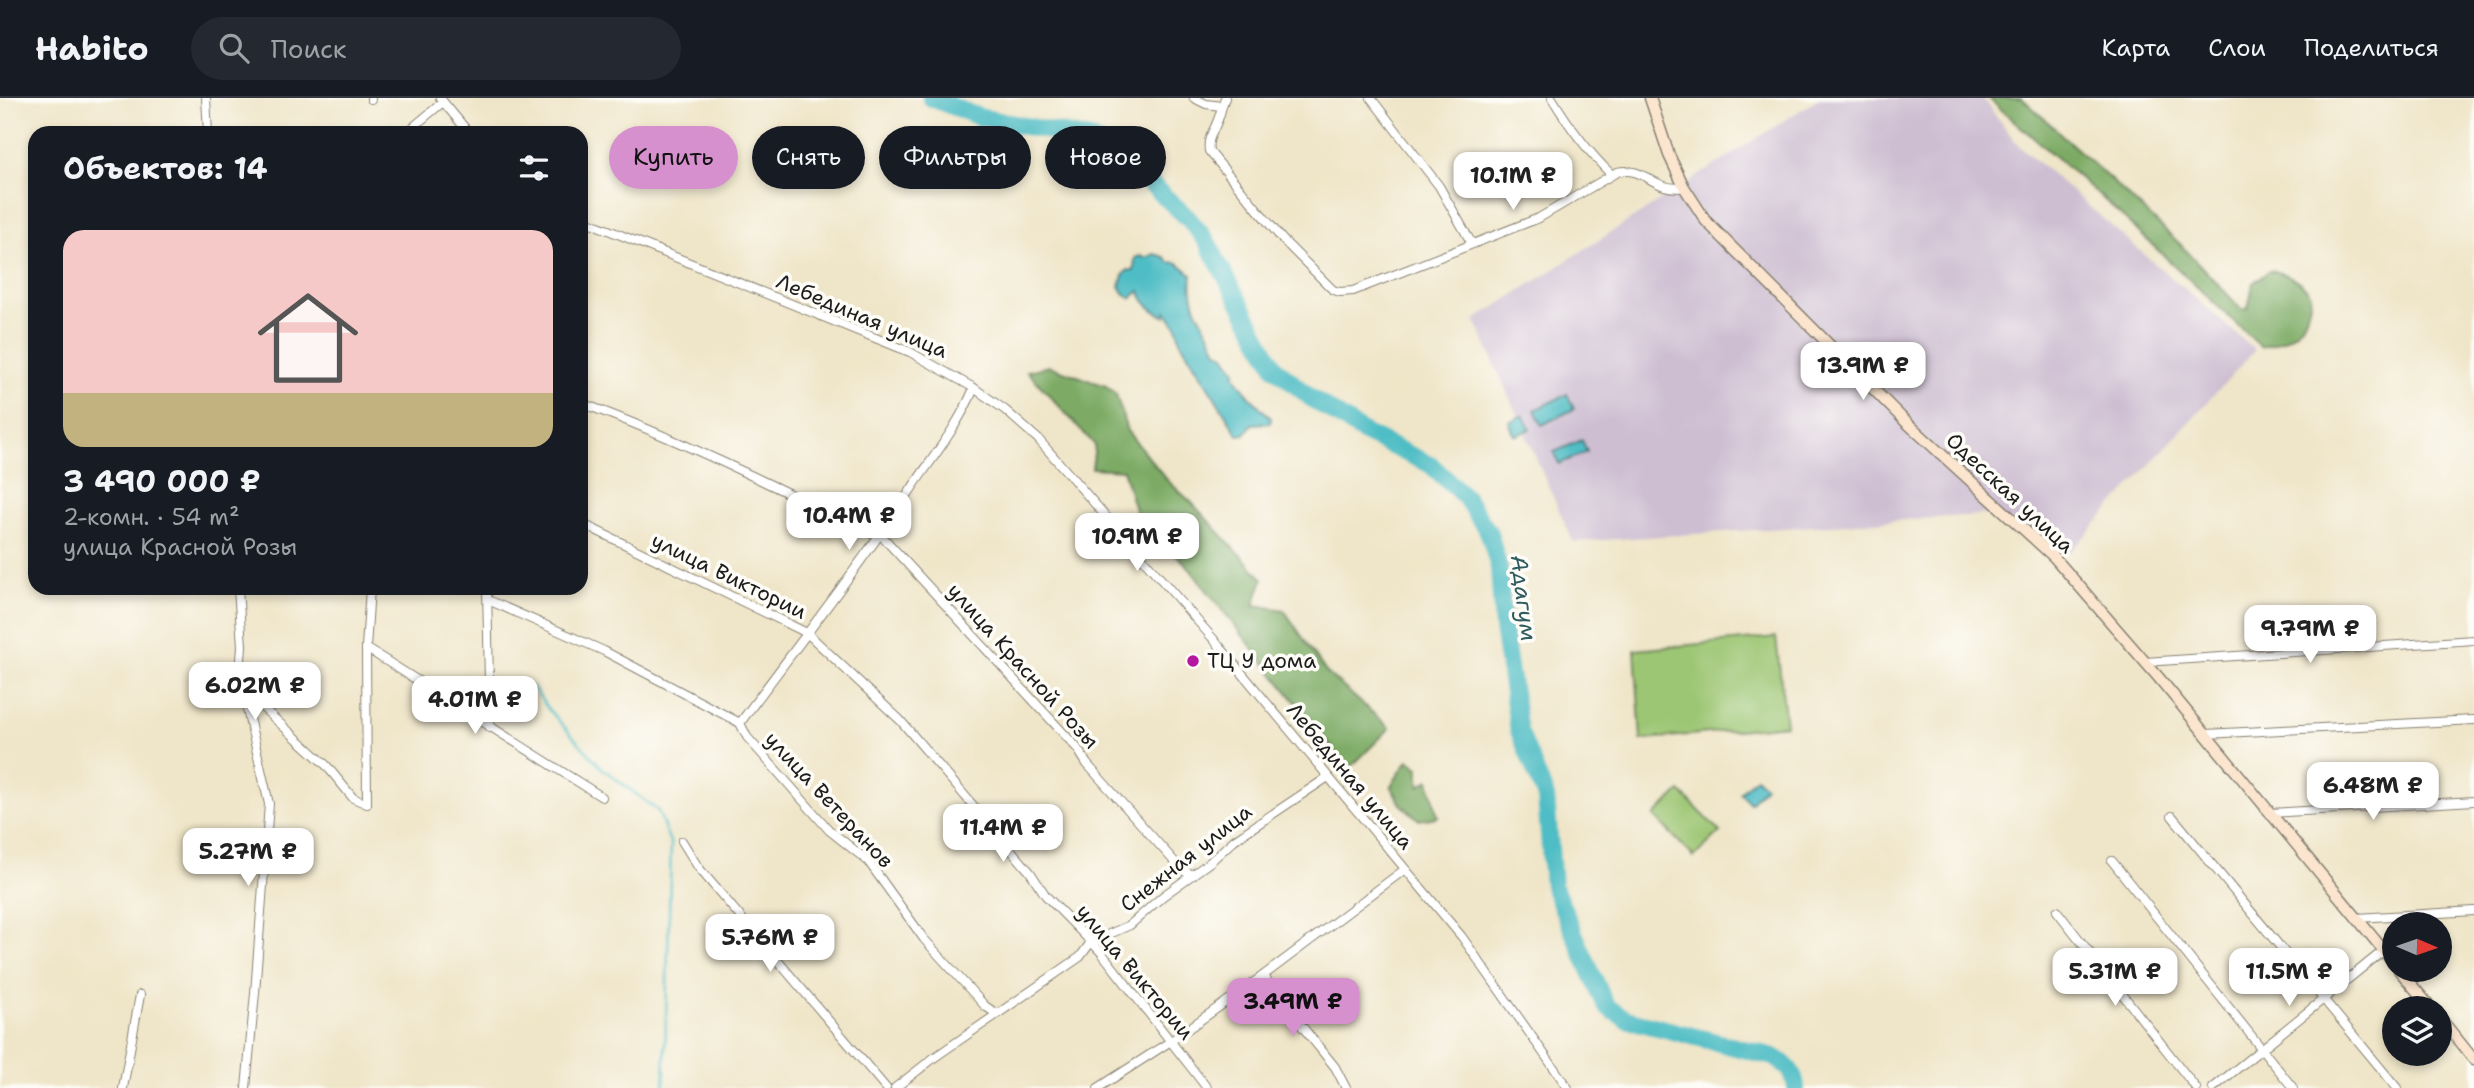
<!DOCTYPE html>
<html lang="ru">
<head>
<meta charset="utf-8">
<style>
  :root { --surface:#171b24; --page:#242831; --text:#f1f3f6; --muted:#9ea1a6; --line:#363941; --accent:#d690ce }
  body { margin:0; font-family:"Shantell Sans",sans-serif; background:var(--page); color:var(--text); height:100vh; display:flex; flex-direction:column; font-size:26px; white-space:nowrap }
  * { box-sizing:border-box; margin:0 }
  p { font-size:23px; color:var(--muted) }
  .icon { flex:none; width:38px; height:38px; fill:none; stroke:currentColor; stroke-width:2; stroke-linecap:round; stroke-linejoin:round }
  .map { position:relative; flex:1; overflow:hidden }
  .drawer { position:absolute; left:28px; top:28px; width:560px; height:469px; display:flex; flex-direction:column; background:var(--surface); border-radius:21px; box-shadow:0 4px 10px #0003 }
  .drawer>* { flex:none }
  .banner { position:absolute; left:609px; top:28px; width:665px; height:63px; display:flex; gap:14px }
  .needle { width:46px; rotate:92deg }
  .tools { position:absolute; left:2382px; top:814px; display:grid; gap:14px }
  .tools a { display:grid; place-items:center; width:70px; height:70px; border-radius:50%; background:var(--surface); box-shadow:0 4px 10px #0003; font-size:35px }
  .price { position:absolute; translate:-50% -60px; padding:0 16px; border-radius:14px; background:#fff; color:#222; font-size:23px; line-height:46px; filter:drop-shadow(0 2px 4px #0008) }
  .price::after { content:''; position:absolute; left:50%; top:42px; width:21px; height:16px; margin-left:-10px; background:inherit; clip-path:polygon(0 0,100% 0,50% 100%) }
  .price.on { background:var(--accent); color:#111 }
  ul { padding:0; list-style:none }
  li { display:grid; align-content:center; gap:14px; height:371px; padding:0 35px }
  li+li { border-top:2px solid var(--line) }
  li span { display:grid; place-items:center; height:217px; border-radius:21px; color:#555 }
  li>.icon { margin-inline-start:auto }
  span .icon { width:126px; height:126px; fill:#fffc; stroke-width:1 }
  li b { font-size:30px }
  h2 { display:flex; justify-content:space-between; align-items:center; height:84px; padding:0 35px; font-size:30px }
  .tag { padding:0 24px; border-radius:32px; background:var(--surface); box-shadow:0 4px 10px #0003; font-size:24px; line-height:63px }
  .tag.on { background:var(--accent); color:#111 }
  header { display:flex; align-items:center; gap:42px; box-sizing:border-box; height:98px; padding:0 35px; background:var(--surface); border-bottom:2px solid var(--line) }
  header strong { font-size:33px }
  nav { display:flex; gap:38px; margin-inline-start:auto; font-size:24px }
  .search { width:490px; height:63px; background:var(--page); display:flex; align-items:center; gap:18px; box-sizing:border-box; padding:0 24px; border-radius:38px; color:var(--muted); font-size:26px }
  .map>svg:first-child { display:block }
  .industrial { fill:#cdbed2 }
  .green { fill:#9cc673; stroke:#5c7148; stroke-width:2 }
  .forest { fill:#7dab65; stroke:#4c6440; stroke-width:2 }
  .water { fill:#4fbdc5; stroke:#366c70; stroke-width:2 }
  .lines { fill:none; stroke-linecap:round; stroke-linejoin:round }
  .stream { stroke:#4fbdc5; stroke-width:2.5 }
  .river { stroke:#4fbdc5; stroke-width:18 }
  .street-casing { stroke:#868072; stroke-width:10 }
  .secondary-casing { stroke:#868072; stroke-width:13 }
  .street { stroke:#fff; stroke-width:8 }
  .secondary { stroke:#fbe5cf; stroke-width:10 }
  .poi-dot { fill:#b5179e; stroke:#fdfcf7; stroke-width:2.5 }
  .labels { text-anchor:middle; stroke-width:7; stroke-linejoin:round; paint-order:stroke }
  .street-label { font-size:21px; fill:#1c1c1c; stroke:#fdfcf7 }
  .poi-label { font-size:21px; fill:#1c1c1c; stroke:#fdfcf7; text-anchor:start }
  .water-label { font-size:23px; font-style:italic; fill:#305c60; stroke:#fdfcf7 }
</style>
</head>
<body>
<header>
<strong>Habito</strong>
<div class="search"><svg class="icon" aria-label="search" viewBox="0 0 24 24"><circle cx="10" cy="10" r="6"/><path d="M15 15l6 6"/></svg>Поиск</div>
<nav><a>Карта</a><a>Слои</a><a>Поделиться</a></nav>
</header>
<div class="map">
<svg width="2474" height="990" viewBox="0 0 2474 990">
  <rect width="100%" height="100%" fill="#fdfcf7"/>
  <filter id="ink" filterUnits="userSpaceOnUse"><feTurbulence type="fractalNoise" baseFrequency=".0143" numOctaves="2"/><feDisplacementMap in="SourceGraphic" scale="14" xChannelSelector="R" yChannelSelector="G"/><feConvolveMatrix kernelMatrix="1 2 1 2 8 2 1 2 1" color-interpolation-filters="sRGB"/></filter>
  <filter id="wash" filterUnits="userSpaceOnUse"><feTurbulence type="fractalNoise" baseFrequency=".00686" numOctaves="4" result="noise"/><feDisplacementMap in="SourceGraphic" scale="28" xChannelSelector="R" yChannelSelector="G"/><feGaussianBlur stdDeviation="1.57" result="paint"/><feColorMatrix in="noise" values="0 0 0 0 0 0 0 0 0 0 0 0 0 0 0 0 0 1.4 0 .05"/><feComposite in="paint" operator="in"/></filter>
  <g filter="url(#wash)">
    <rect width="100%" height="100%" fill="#efe5c8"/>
    <polygon class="industrial" points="1819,0 1982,0 2019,48 2255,252 2070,454 1994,416 1573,444 1475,222"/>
    <g class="green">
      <polygon points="1776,539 1786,627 1641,642 1635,552"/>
      <polygon points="1680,693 1720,734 1694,759 1654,718"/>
    </g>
    <g class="forest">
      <path d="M1988 0H2022L2181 147 2241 211H2248L2253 185 2269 173C2286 174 2300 182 2311 196 2308 231 2293 242 2261 249L2098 96Z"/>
      <polygon points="1049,268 1106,288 1116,296 1127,333 1168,383 1191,404 1263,481 1254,507 1284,512 1326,574 1390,630 1349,671 1185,465 1137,419 1123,372 1092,370 1095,347 1027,273"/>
      <polygon points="1408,662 1419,670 1419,688 1429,682 1438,719 1419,722 1401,706 1391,688"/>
    </g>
    <g class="water">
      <path d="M1154 156 1165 159 1168 164 1178 165 1192 177C1188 211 1206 223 1217 253L1225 257 1236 273 1234 277 1250 299 1271 320 1270 325 1252 326 1245 336 1238 337 1180 243 1177 229 1166 213 1165 219C1154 213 1142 205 1140 193L1131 200 1124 195 1120 188 1123 177 1128 172 1134 173 1135 160 1140 158 1145 160Z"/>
      <polygon points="1567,296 1574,311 1542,327 1535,312"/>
      <polygon points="1523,317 1530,331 1515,338 1509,324"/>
      <polygon points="1582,342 1587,354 1559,366 1554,354"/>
      <polygon points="1756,679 1765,689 1750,705 1740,695"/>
    </g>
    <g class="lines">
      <polyline class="stream" points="532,588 548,611 602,670 658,713 671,747 664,990"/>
      <path class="river" d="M931 0 979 19 1091 41 1121 59 1188 120 1206 142 1275 270 1311 300 1364 335 1431 367 1465 399 1489 435 1499 470 1503 530 1519 633 1546 699 1553 788 1606 908 1626 921 1774 959C1787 967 1795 974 1796 990"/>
    </g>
  </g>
  <g filter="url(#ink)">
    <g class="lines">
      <defs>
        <g id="street">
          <polyline points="206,0 208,35"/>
          <polyline points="371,0 371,1"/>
          <polyline points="440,0 469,35"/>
          <polyline points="1194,0 1206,6 1221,8"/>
          <path d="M1225 0C1221 8 1221 16 1217 24 1213 35 1207 40 1209 53L1282 141 1333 192 1340 194 1353 193 1539 120 1617 74C1645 67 1654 95 1684 89"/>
          <polyline points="1371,0 1439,88 1472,146"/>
          <path d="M1552 0C1569 28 1587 53 1611 76"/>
          <polyline points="406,35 443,4"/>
          <polyline points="581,121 910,254 974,290 1005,312 1038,341 1216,544 1462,839 1568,990"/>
          <path d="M581 305C679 341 774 388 868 434L880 436 1077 650 1087 666 1182 772 1193 777"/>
          <polyline points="581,425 807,535 900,622 1030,774 1046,798 1101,854 1207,990"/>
          <polyline points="238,490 242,548 240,575 242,591 326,667 353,700 367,706 366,550 370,490"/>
          <polyline points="487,490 490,630"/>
          <polyline points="488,502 604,553 740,625 747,639 829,732 868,763 924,841 985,908 997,916"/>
          <polyline points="366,550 602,699"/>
          <polyline points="2145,564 2474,542"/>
          <polyline points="243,594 269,706 255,895 246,990"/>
          <path d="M740 625C797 548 856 473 910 393 932 360 959 327 974 290"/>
          <polyline points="2206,636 2474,622"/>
          <polyline points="2270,715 2474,703"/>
          <polyline points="2172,718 2397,990"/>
          <polyline points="682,743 698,769 886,990"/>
          <polyline points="2112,763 2293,990"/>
          <polyline points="2057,813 2196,990"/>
          <polyline points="2357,820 2474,813"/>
          <polyline points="1264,877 1271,890 1335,969 1346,990"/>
          <polyline points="123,990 140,897"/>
          <polyline points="895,990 935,959 1080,859 1091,844 1130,827 1163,798 1210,764 1234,742 1328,679"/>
          <polyline points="1098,990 1171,943 1264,877 1404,772"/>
          <polyline points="2213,990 2383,853"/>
        </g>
        <g id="secondary">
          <polyline points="1650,0 1669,57 1684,89 1706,123 1905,323 2054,459 2159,580 2394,865"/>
          <polyline points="2399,872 2431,910"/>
          <polyline points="2440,920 2474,962"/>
        </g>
      </defs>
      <use href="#street" class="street-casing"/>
      <use href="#secondary" class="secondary-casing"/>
      <use href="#street" class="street"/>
      <use href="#secondary" class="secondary"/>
    </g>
  </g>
  <circle class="poi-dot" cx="1193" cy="563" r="7"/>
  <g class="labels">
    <g class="street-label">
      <text transform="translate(862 218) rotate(23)" y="7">Лебединая улица</text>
      <text transform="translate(2010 395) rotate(43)" y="7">Одесская улица</text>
      <text transform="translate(729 478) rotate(26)" y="7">улица Виктории</text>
      <text transform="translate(1023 568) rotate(48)" y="7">улица Красной Розы</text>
      <text transform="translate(1350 678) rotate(50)" y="7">Лебединая улица</text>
      <text transform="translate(829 702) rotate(47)" y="7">улица Ветеранов</text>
      <text transform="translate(1186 760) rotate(-38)" y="7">Снежная улица</text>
      <text transform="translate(1135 874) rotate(50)" y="7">улица Виктории</text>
    </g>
    <g class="poi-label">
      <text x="1207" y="570">ТЦ У дома</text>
    </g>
    <g class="water-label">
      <text transform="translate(1524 500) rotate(83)" y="8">Адагум</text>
    </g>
  </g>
</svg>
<div class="tools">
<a><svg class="needle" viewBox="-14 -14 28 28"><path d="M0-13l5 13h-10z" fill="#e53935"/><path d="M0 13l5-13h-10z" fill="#9ea1a6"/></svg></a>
<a><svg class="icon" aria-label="layers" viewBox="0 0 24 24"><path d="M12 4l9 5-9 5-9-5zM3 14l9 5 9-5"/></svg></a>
</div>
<b class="price" style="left:1513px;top:114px">10.1M ₽</b>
<b class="price" style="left:1863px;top:304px">13.9M ₽</b>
<b class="price" style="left:849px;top:454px">10.4M ₽</b>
<b class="price" style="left:1137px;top:475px">10.9M ₽</b>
<b class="price" style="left:2310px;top:567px">9.79M ₽</b>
<b class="price" style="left:255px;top:624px">6.02M ₽</b>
<b class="price" style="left:475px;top:638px">4.01M ₽</b>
<b class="price" style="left:2373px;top:724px">6.48M ₽</b>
<b class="price" style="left:1003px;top:766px">11.4M ₽</b>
<b class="price" style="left:248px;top:790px">5.27M ₽</b>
<b class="price" style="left:770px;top:876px">5.76M ₽</b>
<b class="price" style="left:2115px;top:910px">5.31M ₽</b>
<b class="price" style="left:2289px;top:910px">11.5M ₽</b>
<b class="price on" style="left:1293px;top:940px">3.49M ₽</b>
<div class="banner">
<a class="tag on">Купить</a>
<a class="tag">Снять</a>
<a class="tag">Фильтры</a>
<a class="tag">Новое</a>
</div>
<section class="drawer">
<h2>Объектов: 14<svg class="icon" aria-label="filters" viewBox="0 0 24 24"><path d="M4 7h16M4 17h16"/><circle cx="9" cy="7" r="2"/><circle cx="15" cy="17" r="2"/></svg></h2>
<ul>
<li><span style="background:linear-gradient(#f6c9c9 75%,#c2b280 0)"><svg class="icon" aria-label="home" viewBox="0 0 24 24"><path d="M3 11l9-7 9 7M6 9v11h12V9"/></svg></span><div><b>3 490 000 ₽</b><p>2-комн. · 54 m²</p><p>улица Красной Розы</p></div></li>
</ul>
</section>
</div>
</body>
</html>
